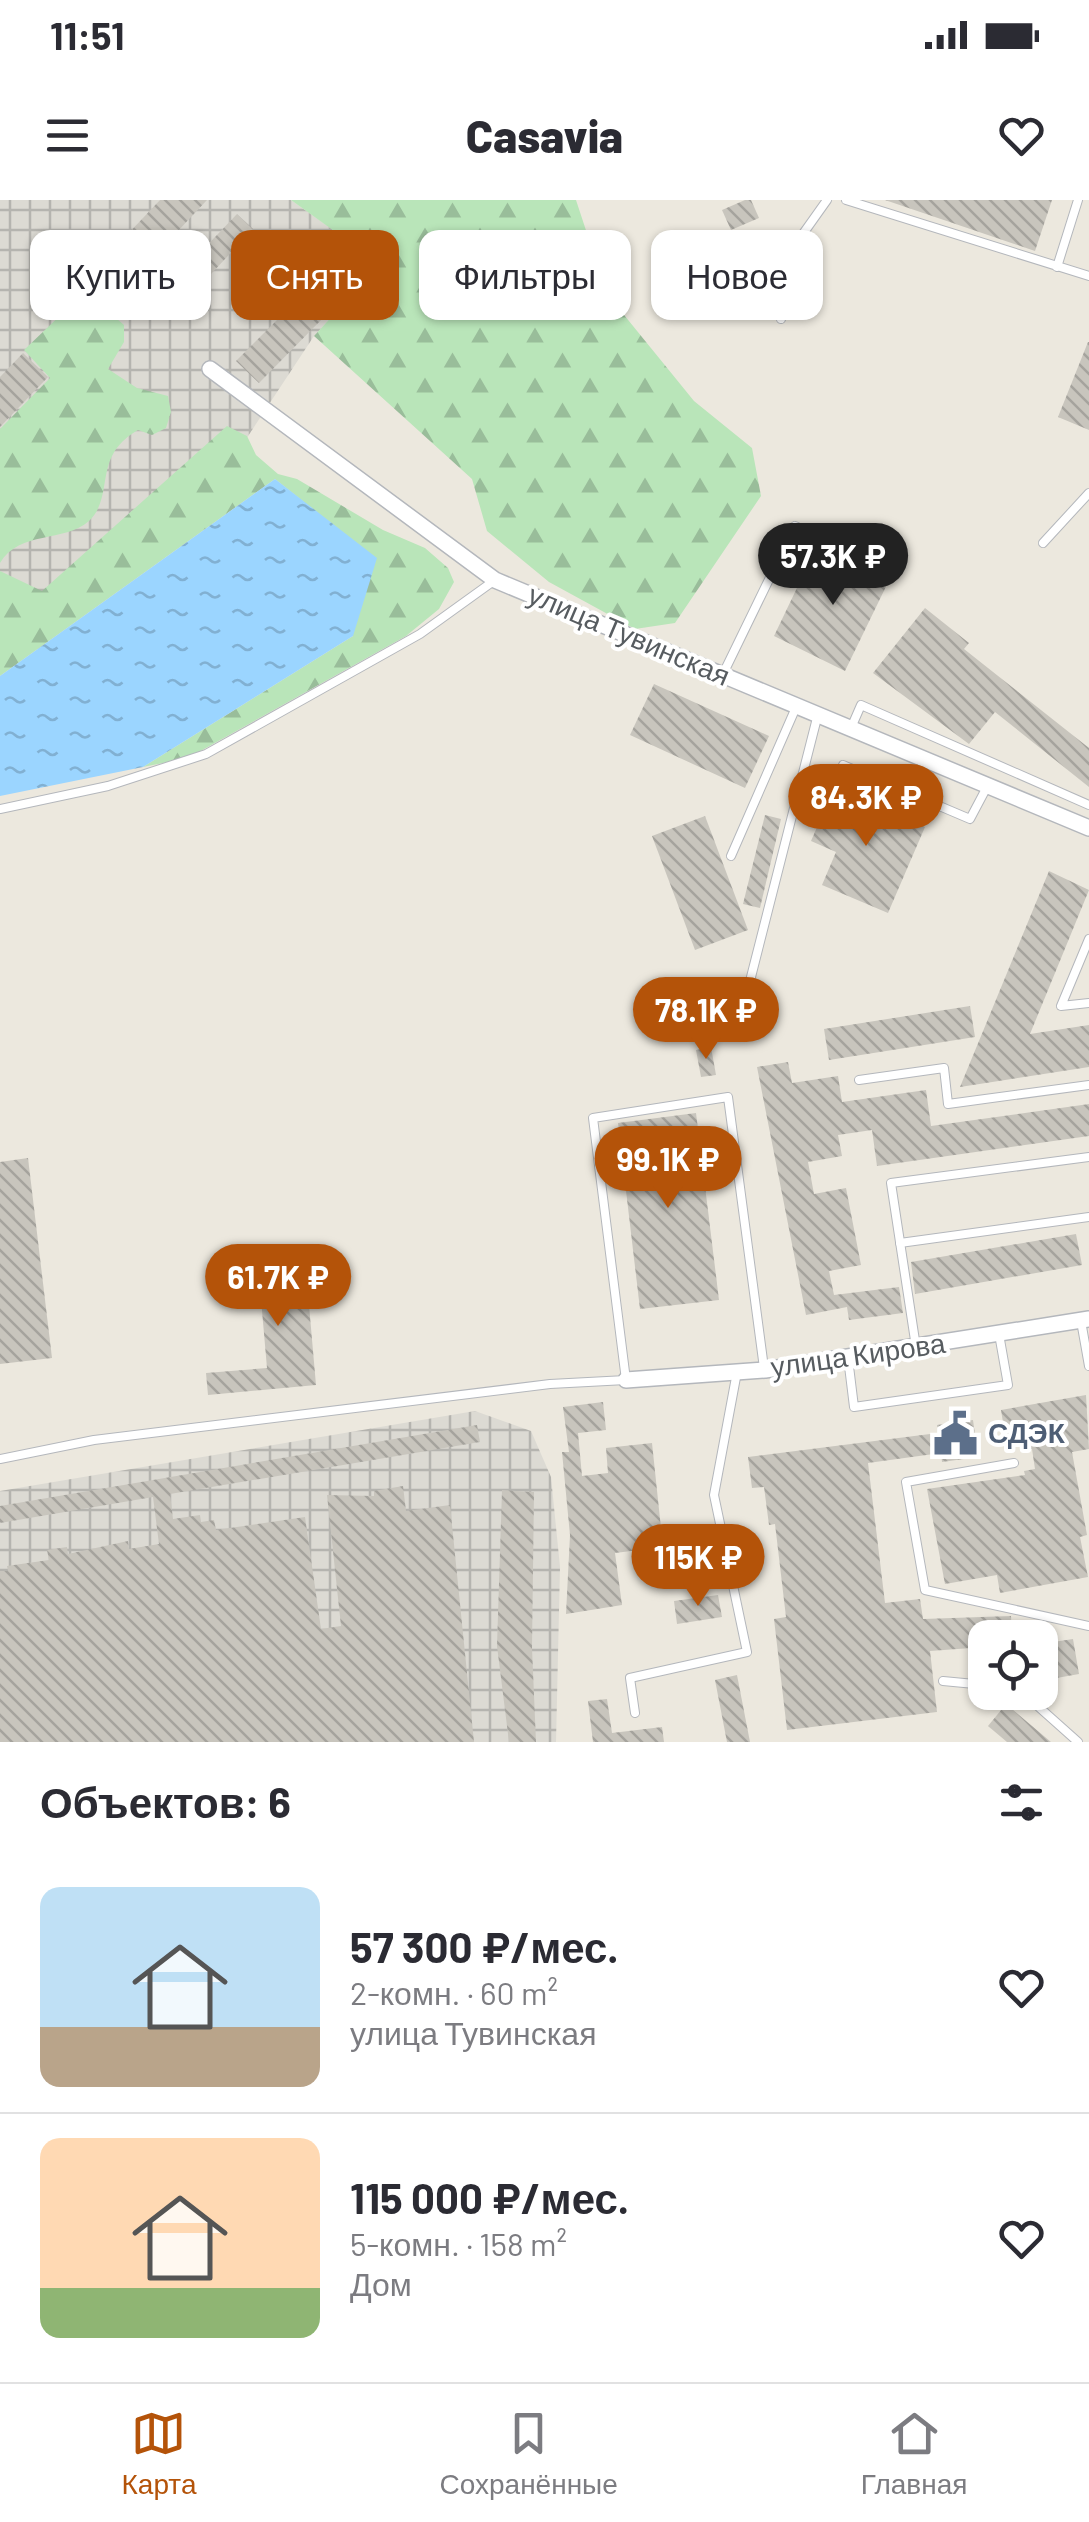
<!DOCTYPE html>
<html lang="ru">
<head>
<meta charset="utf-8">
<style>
  :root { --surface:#fff; --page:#f7f7f7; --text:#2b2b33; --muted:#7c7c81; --line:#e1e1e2; --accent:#b45309 }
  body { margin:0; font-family:Barlow,sans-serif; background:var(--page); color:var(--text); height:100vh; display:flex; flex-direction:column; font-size:38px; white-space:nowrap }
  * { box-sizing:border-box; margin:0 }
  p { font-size:32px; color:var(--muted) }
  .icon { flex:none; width:55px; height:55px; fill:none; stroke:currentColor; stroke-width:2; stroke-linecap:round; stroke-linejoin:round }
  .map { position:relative; height:1542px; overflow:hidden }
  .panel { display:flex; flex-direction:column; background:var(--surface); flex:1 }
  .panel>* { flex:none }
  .top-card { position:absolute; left:30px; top:30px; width:1030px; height:90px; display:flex; gap:20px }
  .buttons { position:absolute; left:968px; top:1420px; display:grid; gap:20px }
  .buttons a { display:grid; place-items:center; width:90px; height:90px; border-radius:20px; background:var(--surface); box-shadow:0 2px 8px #0004; font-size:50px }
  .price { position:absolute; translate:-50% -85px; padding:0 22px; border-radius:35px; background:var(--accent); color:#fff; font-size:32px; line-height:65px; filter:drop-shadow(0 2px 5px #0008) }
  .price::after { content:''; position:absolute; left:50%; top:60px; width:30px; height:22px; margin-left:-15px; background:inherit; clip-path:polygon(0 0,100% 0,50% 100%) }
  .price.active { background:#222; color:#fff }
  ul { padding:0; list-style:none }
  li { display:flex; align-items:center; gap:30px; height:250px; padding:0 40px }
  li+li { border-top:2px solid var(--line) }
  li span { display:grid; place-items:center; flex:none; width:280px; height:200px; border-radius:20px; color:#555 }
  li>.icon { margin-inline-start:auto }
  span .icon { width:120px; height:120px; fill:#fffc; stroke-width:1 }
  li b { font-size:42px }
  h2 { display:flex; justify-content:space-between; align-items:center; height:120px; padding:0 40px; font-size:42px }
  .pill { padding:0 35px; border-radius:20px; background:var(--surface); box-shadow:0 2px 8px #0004; font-size:35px; line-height:90px }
  .pill.active { background:var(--accent); color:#fff }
  .status { display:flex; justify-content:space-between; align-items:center; height:70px; padding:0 50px; background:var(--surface); direction:ltr }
  .status svg { height:28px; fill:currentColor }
  header { display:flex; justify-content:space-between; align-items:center; height:130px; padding:0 40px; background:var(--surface); font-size:45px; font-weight:800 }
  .tabs { display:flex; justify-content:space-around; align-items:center; height:140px; border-top:2px solid var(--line); background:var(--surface); font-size:28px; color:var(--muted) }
  .tabs a { display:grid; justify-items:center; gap:5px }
  .tabs .active { color:var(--accent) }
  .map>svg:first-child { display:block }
  .industrial { fill:url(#industrial-grid) }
  .forest { fill:url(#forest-firs) }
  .water { fill:url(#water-ripples) }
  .building { fill:url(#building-back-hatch) }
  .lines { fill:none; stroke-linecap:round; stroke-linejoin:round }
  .lane-casing { stroke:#b4b7bc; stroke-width:10 }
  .street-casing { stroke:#b4b7bc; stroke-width:18 }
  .lane { stroke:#fff; stroke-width:8 }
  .street { stroke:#fff; stroke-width:15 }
  .labels { text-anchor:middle; stroke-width:8; stroke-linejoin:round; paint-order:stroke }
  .street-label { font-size:28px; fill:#575c60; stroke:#fff }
  .service-label { font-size:28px; font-weight:bold; fill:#4e5e75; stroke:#fff; text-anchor:start }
</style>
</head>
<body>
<div class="status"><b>11:51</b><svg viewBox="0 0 49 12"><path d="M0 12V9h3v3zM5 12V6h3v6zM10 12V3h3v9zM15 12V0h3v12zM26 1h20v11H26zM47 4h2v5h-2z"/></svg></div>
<header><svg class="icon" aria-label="menu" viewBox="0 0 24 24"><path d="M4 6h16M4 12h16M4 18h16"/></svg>Casavia<svg class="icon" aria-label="heart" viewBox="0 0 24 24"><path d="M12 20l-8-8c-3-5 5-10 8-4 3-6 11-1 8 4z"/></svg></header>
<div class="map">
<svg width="1089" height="1542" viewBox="0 0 1089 1542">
  <defs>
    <pattern id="industrial-grid" width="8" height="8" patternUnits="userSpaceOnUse" patternTransform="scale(2.5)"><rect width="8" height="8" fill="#dcdad3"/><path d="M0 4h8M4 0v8" fill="none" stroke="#b5b4af"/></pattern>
    <pattern id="forest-firs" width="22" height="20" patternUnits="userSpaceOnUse" patternTransform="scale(2.5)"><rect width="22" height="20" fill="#b9e5b9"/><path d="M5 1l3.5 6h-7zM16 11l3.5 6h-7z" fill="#99bd9a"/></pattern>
    <pattern id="water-ripples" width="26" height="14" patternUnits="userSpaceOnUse" patternTransform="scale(2.5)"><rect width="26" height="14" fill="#9bd5ff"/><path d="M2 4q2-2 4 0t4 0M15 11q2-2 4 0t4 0" fill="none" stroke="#81b0d2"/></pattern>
    <pattern id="building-back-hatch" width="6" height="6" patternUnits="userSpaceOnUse" patternTransform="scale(2.5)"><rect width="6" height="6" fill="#c8c5bd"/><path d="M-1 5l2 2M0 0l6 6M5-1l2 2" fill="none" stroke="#a5a39d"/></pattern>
  </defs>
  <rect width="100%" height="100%" fill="#ece8de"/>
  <g class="industrial">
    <polygon points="0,0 291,0 381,64 314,136 175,347 0,455"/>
    <polygon points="475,1211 531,1231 551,1277 560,1367 556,1542 0,1542 0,1291"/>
  </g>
  <g class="forest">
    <polygon points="291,0 576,0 607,94 694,201 752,248 761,296 675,423 635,429 549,382 487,331 472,279 314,136 380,64"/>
    <path d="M85 102 101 105 124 125V142L108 169 137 188 168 196 171 212 166 228 152 235 138 230C91 257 116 295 89 321 64 343 20 330 0 363V229L50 178 24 150 69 107Z"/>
    <polygon points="227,226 247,236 256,255 278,274 297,279 383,330 425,348 448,368 454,382 439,409 406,436 188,558 143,567 353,436 324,318 275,279 0,476 0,371 42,391"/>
  </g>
  <polygon class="water" points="275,279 377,358 353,436 143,567 0,596 0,476"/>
  <g class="building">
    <polygon points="160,0 207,0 132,80 107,56"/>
    <polygon points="745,0 751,0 759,18 731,30 722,10"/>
    <polygon points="885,0 1052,0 1035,51"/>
    <polygon points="237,14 253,29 170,118 153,102"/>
    <polygon points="673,38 714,65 704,80 691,81 681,97 665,87 661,56"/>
    <polygon points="305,92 327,114 259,183 236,161"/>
    <polygon points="1088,142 1089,142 1089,230 1058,217"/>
    <polygon points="23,153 48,177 0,227 0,177"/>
    <polygon points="816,348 868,373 875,359 895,368 845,471 774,436"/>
    <polygon points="925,408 969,443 964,449 1089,548 1089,587 995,512 969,544 873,473"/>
    <polygon points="654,484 769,536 745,588 630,535"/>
    <polygon points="834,588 925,627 888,713 822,685 836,652 811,641"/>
    <polygon points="765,615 781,619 760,708 743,704"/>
    <polygon points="705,616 748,730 695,750 652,636"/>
    <polygon points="1049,671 1089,690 1030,834 1089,825 1089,867 960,887"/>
    <polygon points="970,806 975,837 829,860 824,829"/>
    <polygon points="711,847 716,875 701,877 696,850"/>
    <polygon points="788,862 792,883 838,876 842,902 926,890 931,926 1089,904 1089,936 877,966 872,930 838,935 842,956 808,962 814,994 846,988 861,1065 829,1071 834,1095 899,1087 903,1113 849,1120 847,1107 806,1115 757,867"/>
    <polygon points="696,913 719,1100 640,1109 618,923"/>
    <polygon points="28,958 52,1158 0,1164 0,962"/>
    <polygon points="1076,1034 1082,1065 915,1094 911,1062"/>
    <polygon points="304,1048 316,1185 208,1195 206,1173 267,1168 257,1053"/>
    <polygon points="1086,1195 1089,1249 1072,1252 1087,1335 1080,1337 1088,1377 1000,1393 997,1375 945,1384 927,1289 1025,1275 1024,1271 1035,1269 1032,1249 1021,1250 1018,1239 1006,1241 1001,1210"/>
    <polygon points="603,1202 606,1230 578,1233 582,1276 608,1273 606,1248 652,1243 663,1347 615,1353 622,1405 566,1414 570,1335 562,1252 569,1252 563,1207"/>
    <polygon points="973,1220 978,1257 942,1262 941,1253 868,1263 885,1403 920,1399 923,1419 1011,1416 1012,1438 985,1438 985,1447 930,1451 937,1512 787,1530 774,1419 786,1417 775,1324 769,1325 764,1287 752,1288 748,1257 938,1233 937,1225"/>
    <polygon points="477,1225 480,1242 170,1294 173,1319 200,1315 201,1322 214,1320 216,1330 305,1317 321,1429 341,1426 327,1295 374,1296 374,1291 403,1286 406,1311 450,1305 474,1542 0,1542 0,1371 8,1371 7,1366 49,1360 47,1350 67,1347 68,1354 128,1341 129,1349 159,1344 153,1297 0,1323 0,1306"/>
    <polygon points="502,1290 534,1292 532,1448 536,1542 509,1542 497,1446"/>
    <polygon points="718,1395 722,1417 677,1424 674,1401"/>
    <polygon points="1073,1439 1079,1474 1051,1479 1047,1457 1040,1459 1040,1444"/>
    <polygon points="737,1475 750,1542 727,1542 715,1480"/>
    <polygon points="607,1499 612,1533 662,1527 664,1542 593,1542 588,1501"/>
    <polygon points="1006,1504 1051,1542 1007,1542 988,1526"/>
  </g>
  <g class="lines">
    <defs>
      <g id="lane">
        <polyline points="846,0 1089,76"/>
        <polyline points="725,47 800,38"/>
        <polyline points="1057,67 1078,0"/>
        <polyline points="781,119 800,38 827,0"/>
        <polyline points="1043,343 1089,293"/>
        <polyline points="723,474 795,326 866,358"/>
        <polyline points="851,528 861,505 1089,605"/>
        <polyline points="843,565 970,619 988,585"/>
        <polyline points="0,609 108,586 206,554 420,434 495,380"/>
        <polyline points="731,656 797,505"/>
        <polyline points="1089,739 1061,806 1089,803"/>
        <polyline points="738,828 818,514"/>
        <polyline points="859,880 944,868 948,904 1089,885"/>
        <polyline points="900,1043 1089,1017"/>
        <polyline points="1081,1121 1089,1166"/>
        <polyline points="916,1147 891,983 1089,957"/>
        <polyline points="848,1158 854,1207 1008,1185 999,1134"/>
        <polyline points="0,1259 94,1240 550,1184 626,1180 593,918 728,897 764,1168"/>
        <polyline points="1014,1263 906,1282 925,1390 1089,1426"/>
        <polyline points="943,1481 985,1485"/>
        <polyline points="1022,1492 1078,1542"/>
        <polyline points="635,1513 630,1478 747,1452 714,1295 737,1172"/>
      </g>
      <g id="street">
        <polyline points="210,169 495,380 1089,628"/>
        <polyline points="626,1180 765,1170 1089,1119"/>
      </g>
    </defs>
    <use href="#lane" class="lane-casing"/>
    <use href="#street" class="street-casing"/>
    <use href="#lane" class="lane"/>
    <use href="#street" class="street"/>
  </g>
  <defs>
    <symbol id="civic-bare" viewBox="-9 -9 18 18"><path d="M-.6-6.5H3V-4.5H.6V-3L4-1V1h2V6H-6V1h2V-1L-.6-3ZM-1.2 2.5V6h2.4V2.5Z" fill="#5c6f8a" stroke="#fff" stroke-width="2.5" paint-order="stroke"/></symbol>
  </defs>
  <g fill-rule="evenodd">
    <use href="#civic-bare" x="924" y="1202" width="63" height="63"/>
  </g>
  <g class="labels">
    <g class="street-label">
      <text transform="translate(629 435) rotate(23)" y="10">улица Тувинская</text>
      <text transform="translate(858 1155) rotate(-8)" y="10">улица Кирова</text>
    </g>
    <g class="service-label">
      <text x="988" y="1243">СДЭК</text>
    </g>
  </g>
</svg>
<div class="buttons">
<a><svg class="icon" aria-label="locate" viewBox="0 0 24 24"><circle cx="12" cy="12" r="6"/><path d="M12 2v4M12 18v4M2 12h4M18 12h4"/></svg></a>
</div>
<b class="price active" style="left:833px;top:408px">57.3K ₽</b>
<b class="price" style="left:866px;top:649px">84.3K ₽</b>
<b class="price" style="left:706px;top:862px">78.1K ₽</b>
<b class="price" style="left:668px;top:1011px">99.1K ₽</b>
<b class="price" style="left:278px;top:1129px">61.7K ₽</b>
<b class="price" style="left:698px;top:1409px">115K ₽</b>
<div class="top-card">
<a class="pill">Купить</a>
<a class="pill active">Снять</a>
<a class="pill">Фильтры</a>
<a class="pill">Новое</a>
</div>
</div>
<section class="panel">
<h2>Объектов: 6<svg class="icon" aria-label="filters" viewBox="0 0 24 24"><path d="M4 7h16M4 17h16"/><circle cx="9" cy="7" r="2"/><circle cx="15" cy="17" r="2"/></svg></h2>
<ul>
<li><span style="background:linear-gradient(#bfe0f5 70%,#b9a48a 0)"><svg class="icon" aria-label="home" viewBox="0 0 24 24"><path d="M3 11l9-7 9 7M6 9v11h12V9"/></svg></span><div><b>57 300 ₽/мес.</b><p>2-комн. · 60 m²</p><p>улица Тувинская</p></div><svg class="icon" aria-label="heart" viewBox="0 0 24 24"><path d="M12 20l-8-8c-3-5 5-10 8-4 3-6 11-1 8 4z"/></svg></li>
<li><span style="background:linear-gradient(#ffd9b3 75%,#8fb573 0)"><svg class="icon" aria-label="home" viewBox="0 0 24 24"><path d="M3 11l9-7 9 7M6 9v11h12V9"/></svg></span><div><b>115 000 ₽/мес.</b><p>5-комн. · 158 m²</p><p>Дом</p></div><svg class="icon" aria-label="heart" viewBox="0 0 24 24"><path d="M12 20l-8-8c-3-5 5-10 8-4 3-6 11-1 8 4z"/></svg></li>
</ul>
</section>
<nav class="tabs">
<a class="active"><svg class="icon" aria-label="map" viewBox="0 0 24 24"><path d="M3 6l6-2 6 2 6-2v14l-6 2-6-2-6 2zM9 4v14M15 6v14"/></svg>Карта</a>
<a><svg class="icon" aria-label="saved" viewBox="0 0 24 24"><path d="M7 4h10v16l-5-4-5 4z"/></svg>Сохранённые</a>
<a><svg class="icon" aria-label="home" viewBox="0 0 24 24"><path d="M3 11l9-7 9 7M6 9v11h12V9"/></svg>Главная</a>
</nav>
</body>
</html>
